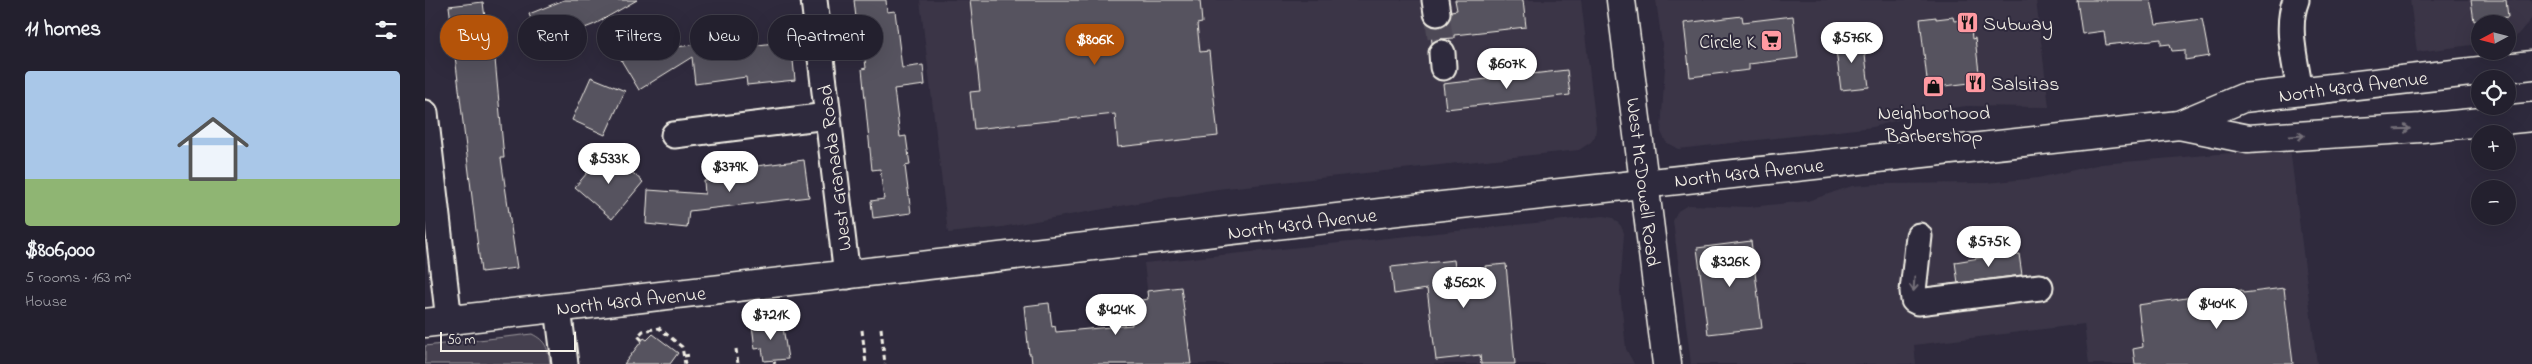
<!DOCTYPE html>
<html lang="en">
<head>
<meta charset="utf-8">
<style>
  :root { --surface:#23202e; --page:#2b2836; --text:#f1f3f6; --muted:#a3a3aa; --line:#403e4a; --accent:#b45309 }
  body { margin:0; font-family:"Indie Flower",sans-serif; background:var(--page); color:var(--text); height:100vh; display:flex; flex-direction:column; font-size:19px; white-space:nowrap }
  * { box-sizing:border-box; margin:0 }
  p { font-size:16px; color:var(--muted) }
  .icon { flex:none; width:28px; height:28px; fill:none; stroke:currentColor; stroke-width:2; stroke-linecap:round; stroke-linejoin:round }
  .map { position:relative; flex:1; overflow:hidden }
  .details { display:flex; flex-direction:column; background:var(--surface); width:425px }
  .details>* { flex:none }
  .top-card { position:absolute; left:15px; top:15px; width:475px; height:45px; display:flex; gap:10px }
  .needle { width:32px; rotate:263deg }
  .buttons { position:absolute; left:2046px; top:15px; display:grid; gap:10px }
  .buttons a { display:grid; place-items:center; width:45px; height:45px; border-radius:50%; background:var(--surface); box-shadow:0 5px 20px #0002,0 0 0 1px var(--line); font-size:25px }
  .scale { position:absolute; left:15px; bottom:12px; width:136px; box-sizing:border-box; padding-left:5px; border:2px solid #f4f1e8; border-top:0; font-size:14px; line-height:18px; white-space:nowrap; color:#f4f1e8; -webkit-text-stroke:4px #2f2a3d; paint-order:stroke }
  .price { position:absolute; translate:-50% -42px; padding:0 11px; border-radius:18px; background:#fff; color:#222; font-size:16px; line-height:32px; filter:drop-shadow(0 1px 2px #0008) }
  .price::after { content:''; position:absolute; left:50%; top:30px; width:15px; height:11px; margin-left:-8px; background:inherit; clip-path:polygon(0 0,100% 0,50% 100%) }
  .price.selected { background:var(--accent); color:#fff }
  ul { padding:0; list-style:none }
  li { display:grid; align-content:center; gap:10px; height:265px; padding:0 25px }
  li span { display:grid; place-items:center; height:155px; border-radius:5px; color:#555 }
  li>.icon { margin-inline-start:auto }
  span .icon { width:90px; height:90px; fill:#fffc; stroke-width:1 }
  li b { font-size:21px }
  h2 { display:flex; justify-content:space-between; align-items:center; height:60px; padding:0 25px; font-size:21px }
  .pill { padding:0 18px; border-radius:22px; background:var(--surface); box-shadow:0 5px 20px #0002,0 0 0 1px var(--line); font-size:18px; line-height:45px }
  .pill.selected { background:var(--accent); color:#fff }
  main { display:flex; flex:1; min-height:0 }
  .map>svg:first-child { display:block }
  .built { fill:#3b3647 }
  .green { fill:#454050; stroke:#9c989c }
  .building { fill:#56525f; stroke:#f4f1e8 }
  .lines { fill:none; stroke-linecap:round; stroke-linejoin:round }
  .minor-tunnel { stroke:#4d4857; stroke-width:25; stroke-dasharray:25 12; stroke-linecap:butt }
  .minor-casing { stroke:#f4f1e8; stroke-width:29 }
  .major-casing { stroke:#f4f1e8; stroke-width:31 }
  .path { stroke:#f4f1e8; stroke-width:3; stroke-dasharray:5 4; stroke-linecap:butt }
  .minor { stroke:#2f2a3d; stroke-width:25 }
  .major { stroke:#2f2a3d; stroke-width:28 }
  .oneway { stroke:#747079 }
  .labels { text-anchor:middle; stroke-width:4; stroke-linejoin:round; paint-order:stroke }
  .poi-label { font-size:20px; fill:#f4f1e8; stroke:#2f2a3d; text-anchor:start }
  .street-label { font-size:20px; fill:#f4f1e8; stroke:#2f2a3d }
</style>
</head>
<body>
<main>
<section class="details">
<h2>11 homes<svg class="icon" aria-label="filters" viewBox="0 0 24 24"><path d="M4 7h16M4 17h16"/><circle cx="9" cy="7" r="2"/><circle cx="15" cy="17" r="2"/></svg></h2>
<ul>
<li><span style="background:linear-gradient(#a9c7e8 70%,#8fb573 0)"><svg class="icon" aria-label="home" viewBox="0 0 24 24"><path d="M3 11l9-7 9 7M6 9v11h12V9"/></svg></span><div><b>$806,000</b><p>5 rooms · 163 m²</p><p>House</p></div></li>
</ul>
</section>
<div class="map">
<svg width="2107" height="364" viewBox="0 0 2107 364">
  <rect width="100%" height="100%" fill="#2f2a3d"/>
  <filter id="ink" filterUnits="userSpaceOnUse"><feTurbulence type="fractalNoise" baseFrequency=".02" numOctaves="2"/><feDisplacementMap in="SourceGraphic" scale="10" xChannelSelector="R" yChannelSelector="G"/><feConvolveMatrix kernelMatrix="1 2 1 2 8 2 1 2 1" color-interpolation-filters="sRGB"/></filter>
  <g filter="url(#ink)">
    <g class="built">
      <polygon points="495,0 1156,0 1171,127 1170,136 1166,142 1154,150 792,189 577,227 523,233"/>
      <polygon points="1231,0 1611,0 1624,107 1542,106 1505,111 1448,127 1253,149 1241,142 1236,132 1240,66"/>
      <polygon points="1985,0 2107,0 2107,18 2088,40 2083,41 2082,24 2055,24 2055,44 1992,52"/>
      <polygon points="1865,148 1892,364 1664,364 1659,324 1489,345 1491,364 1266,364 1248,221 1253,211 1263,205 1324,207 1383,201 1427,186 1454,184 1561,183 1613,178 1676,164"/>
      <polygon points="1178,216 1188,218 1196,226 1199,233 1195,291 1201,349 1209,364 731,364 719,263"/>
    </g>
    <path class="green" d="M107 334C121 341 123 348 125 364H0V346Z"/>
    <g class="building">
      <polygon points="139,0 212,0 170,24 116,45 104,14"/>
      <polygon points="429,0 461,0 462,12 470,11 477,68 498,65 500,85 469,89 475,137 481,136 485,165 480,166 486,213 448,218 446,201 459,199 455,169 447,170 437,69 441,68 437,35 433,36"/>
      <polygon points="545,0 775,0 777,23 772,24 775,52 784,51 793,136 693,147 690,114 549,129 545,92 555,91"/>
      <polygon points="1030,0 1098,0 1101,27 1029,35 1029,38 1016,39 1007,43 1005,25 1014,27 1021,24 1026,11 1032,10"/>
      <polygon points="1652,0 1726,0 1731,25 1777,19 1784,56 1760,60 1760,50 1747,51 1745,44 1736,45 1736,39 1681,45 1679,31 1657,34"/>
      <polygon points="2046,0 2081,0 2083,17 2049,21"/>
      <polygon points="58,2 65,59 70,59 79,158 76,158 92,268 56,272 24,6"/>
      <polygon points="1317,16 1318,22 1368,16 1373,58 1324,64 1324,70 1265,77 1259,23"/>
      <polygon points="1511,17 1511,19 1528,17 1529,21 1545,19 1547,39 1550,38 1555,81 1553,82 1503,88 1495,19"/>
      <polygon points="236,36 243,48 307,40 308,48 366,41 370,80 322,85 321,77 270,84 267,57 214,90 196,60"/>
      <polygon points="1438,39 1444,87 1416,90 1410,42"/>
      <polygon points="1142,70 1145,95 1021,109 1018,84"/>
      <polygon points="166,77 200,91 180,135 147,120"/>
      <polygon points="182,150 218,182 187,219 150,187"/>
      <polygon points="379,160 384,197 264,211 262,228 221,224 223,190 280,194 279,181 332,174 331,166"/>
      <polygon points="1326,241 1337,328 1283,334 1272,248"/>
      <polygon points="1579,254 1594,254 1597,275 1533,283 1530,262"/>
      <polygon points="1029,260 1031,275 1061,271 1060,266 1081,264 1090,364 1056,364 1055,355 1011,360 1002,289 969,294 966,267"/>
      <polygon points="756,287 766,364 607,364 606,354 604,354 599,306 624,303 627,327 630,326 631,332 707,325 704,302 723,299 722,291"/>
      <polygon points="1859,288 1868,364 1710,364 1708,349 1718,347 1713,305 1817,290 1818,293"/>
      <polygon points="357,321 363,359 339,361 337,348 330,349 327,325"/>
      <polygon points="228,334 253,353 245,364 199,364 219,338 222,340"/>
    </g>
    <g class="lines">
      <polyline class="minor-tunnel" points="1012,13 1017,53"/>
      <defs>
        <g id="minor">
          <polyline points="389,0 422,276"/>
          <polyline points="1010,0 1012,13"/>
          <path d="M1871 0C1860 27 1871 64 1875 92"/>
          <polyline points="1017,53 1018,67"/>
          <polyline points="0,113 24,321"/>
          <polyline points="249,135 402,116"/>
          <polyline points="1494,236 1488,291 1489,300 1493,302 1615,287"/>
          <polyline points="133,308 140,364"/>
        </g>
        <g id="major">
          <polyline points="1196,0 1242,364"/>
          <polyline points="1754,125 1823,139 1996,128 2107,117"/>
          <polyline points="0,323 990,209 1754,125 1818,98 2107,65"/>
        </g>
      </defs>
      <use href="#minor" class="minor-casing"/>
      <use href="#major" class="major-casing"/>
      <g class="path">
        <polyline points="456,328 460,364"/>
        <polyline points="437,330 441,364"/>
        <polyline points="217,340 213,336 218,331 234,328 257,347 260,364"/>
        <polyline points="311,349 313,364"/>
        <polyline points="259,356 266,355"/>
        <polyline points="349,362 350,364"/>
      </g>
      <use href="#minor" class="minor"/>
      <use href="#major" class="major"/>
    </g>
    <defs><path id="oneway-shaft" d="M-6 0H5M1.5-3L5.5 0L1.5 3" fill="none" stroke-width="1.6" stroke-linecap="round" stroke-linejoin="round" transform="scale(1.25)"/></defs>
    <g class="oneway">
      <use href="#oneway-shaft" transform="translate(1978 129) rotate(-2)"/>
      <use href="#oneway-shaft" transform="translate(1872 136) rotate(-4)"/>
      <use href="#oneway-shaft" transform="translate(1489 284) rotate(94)"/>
    </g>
  </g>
  <defs>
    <symbol id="restaurant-square" viewBox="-11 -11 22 22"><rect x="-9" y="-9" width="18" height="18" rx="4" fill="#ff9aa2" stroke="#2f2a3d"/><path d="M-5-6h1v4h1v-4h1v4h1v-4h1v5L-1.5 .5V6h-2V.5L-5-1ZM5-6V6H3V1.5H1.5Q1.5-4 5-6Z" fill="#111"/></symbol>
    <symbol id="supermarket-square" viewBox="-11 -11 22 22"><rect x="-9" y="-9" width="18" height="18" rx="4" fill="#ff9aa2" stroke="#2f2a3d"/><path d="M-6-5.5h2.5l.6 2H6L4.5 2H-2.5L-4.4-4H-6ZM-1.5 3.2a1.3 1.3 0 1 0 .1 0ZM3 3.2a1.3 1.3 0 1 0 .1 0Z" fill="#111"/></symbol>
    <symbol id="shop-square" viewBox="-11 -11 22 22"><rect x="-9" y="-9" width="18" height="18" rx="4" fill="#ff9aa2" stroke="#2f2a3d"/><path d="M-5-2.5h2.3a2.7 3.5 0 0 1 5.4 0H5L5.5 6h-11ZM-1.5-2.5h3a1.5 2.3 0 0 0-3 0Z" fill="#111"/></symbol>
  </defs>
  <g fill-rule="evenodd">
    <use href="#restaurant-square" x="1530" y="10" width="25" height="25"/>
    <use href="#supermarket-square" x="1334" y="28" width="25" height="25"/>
    <use href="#restaurant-square" x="1538" y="70" width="25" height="25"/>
    <use href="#shop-square" x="1496" y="74" width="25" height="25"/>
  </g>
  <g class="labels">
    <g class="poi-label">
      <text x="1558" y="30">Subway</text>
      <text x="1331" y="48" text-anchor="end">Circle K</text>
      <text x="1566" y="90">Salsitas</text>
      <text x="1509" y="119" text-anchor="middle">Neighborhood<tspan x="1509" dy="23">Barbershop</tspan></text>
    </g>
    <g class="street-label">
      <text transform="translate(1928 86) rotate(-7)" y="7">North 43rd Avenue</text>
      <text transform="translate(409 168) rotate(-97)" y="7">West Granada Road</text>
      <text transform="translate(1324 172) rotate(-6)" y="7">North 43rd Avenue</text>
      <text transform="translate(1219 182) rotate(83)" y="7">West McDowell Road</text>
      <text transform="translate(877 223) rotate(-7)" y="7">North 43rd Avenue</text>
      <text transform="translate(206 300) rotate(-6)" y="7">North 43rd Avenue</text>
    </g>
  </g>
</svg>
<div class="buttons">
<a><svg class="needle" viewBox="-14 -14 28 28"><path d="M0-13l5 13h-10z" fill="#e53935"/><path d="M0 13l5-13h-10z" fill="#a3a3aa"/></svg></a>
<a><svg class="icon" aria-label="locate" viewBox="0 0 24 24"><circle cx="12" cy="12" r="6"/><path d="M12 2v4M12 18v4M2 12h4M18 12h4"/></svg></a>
<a>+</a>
<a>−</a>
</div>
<div class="scale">50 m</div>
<b class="price" style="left:1427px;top:64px">$576K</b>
<b class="price selected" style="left:670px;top:66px">$806K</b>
<b class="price" style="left:1082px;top:90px">$607K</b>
<b class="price" style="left:184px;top:185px">$533K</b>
<b class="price" style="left:305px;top:193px">$379K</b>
<b class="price" style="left:1564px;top:268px">$575K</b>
<b class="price" style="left:1305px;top:288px">$326K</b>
<b class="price" style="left:1039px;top:309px">$562K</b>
<b class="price" style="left:1792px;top:330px">$404K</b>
<b class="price" style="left:691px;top:336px">$424K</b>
<b class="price" style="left:346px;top:341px">$721K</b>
<div class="top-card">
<a class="pill selected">Buy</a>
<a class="pill">Rent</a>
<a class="pill">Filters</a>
<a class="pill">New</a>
<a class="pill">Apartment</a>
</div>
</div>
</main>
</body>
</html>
